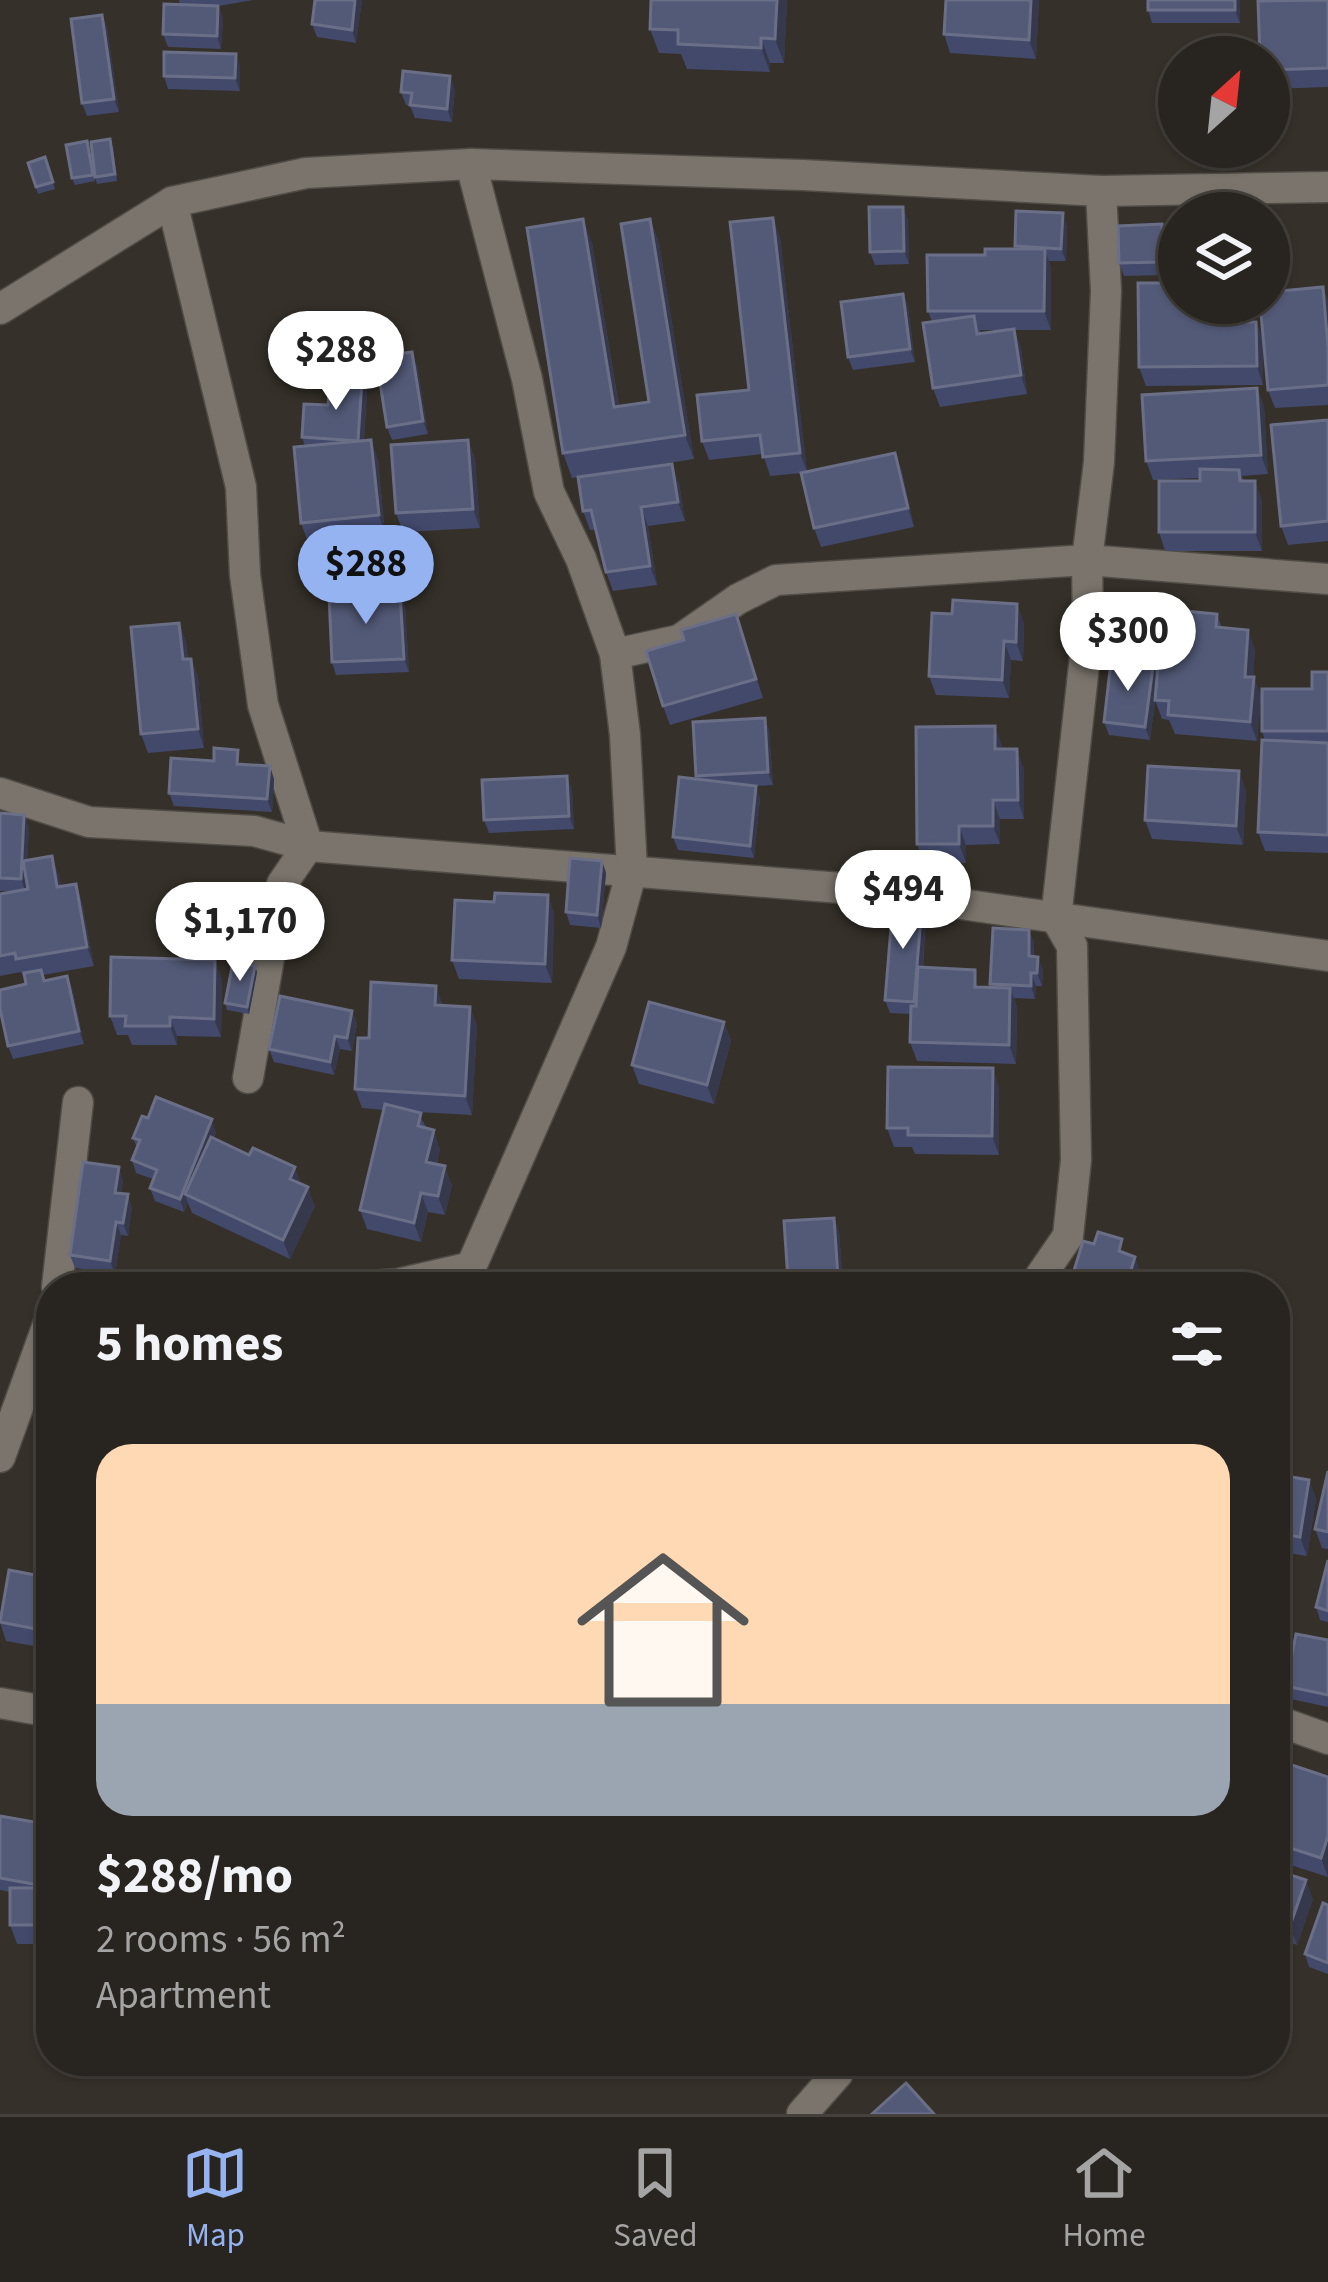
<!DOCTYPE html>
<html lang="en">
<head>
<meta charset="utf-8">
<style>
  :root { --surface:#28241f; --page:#302c28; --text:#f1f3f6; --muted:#a5a4a4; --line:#44413d; --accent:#95b2f1 }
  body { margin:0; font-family:"Source Sans 3",sans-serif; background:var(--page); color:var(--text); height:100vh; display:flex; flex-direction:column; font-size:45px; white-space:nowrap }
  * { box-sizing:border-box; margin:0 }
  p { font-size:39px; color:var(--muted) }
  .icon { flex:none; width:66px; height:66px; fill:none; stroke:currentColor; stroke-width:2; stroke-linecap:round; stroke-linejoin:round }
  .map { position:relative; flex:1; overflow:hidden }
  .details { position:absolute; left:36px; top:1272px; width:1254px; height:804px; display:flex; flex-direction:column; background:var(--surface); border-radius:48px; box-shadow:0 3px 9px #0004,0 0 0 3px var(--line) }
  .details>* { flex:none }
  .needle { width:78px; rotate:27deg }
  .fabs { position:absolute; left:1158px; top:36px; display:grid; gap:24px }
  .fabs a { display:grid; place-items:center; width:132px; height:132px; border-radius:50%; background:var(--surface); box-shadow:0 3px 9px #0004,0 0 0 3px var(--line); font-size:60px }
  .price { position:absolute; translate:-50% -102px; padding:0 27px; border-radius:42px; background:#fff; color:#222; font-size:39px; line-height:78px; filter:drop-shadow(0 3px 6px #0008) }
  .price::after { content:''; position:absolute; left:50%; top:72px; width:36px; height:27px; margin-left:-18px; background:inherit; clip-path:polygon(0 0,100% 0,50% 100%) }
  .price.on { background:var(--accent); color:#111 }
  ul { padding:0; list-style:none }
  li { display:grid; align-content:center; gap:24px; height:636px; padding:0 60px }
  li+li { border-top:3px solid var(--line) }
  li span { display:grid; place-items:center; height:372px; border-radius:36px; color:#555 }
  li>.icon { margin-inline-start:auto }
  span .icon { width:216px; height:216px; fill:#fffc; stroke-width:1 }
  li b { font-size:51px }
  h2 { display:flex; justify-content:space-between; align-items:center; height:144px; padding:0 60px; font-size:51px }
  .dock { display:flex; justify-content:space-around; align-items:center; height:168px; border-top:3px solid var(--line); background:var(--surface); font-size:33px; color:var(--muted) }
  .dock a { display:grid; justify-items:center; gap:6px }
  .dock .on { color:var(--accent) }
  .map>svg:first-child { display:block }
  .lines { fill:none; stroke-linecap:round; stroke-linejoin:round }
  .minor-casing { stroke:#504c46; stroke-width:33 }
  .minor { stroke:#7a746c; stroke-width:30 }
  .wall { fill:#42496b; fill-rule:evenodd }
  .shaded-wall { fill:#36384c }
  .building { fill:#535a77; stroke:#6a6f87; stroke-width:3 }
</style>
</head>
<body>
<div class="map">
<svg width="1328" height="2114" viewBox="0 0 1328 2114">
  <rect width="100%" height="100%" fill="#353029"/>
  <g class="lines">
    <defs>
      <g id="minor">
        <polyline points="0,309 172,202 306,173 471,164 803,175 1101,191 1328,187"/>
        <polyline points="615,654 679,640 738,599 776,580 1087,560 1328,579"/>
        <polyline points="0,793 89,822 254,831 308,846 263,705 245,575 241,487 172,202"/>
        <polyline points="248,1078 282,884 308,846 854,889 1328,956"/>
        <polyline points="57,1287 78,1102"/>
        <polyline points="359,1287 397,1284 471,1267 611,947 632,870 625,735 615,654 581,559 549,492 527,379 471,164"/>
        <polyline points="1033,1287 1068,1236 1076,1160 1072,946 1056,918 1088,629 1087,560 1099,462 1106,291 1101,191"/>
        <polyline points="0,1457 51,1316"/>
        <polyline points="0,1703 51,1712"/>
        <polyline points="1275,1720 1328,1739"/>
        <polyline points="802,2114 838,2073"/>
      </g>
    </defs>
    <use href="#minor" class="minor-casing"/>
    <use href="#minor" class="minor"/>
  </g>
  <g class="wall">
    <polygon points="179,0 253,0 218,6 223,19 221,49 168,47 163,34 180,5"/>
    <polygon points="315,0 362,0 356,43 317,37 312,24"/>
    <polygon points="787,0 784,63 770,63 770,72 687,69 681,54 659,53 650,29"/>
    <polygon points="1039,0 1036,59 950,53 944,34"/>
    <polygon points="1240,0 1240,23 1152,23 1148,10"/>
    <polygon points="1328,0 1328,87 1269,89 1269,57"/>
    <polygon points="102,15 107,28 119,112 87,116 82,103"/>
    <polygon points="236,54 240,67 240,91 168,89 164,76"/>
    <polygon points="455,89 452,122 415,118 410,106 406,105 401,92"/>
    <polygon points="113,146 117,181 97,184 95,177"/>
    <polygon points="89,148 95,181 75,185 72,178"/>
    <polygon points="45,157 55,189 38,194 28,163"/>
    <polygon points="650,219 659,243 694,459 591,475 679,483 685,521 648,526 657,585 613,591 606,572 596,530 590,530 583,511 578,477 572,478 563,453 592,243 619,406 649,402"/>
    <polygon points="908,220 909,264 875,265 870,252"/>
    <path d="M1067 226 1066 261H1049L1051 268V330H1014L1021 348 1027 394 940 407 933 388 932 322 928 311 985 255 1016 249 1015 246ZM980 330H1006L981 334Z"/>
    <polygon points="780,237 807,472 895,453 902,472 914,527 821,547 814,528 802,473 770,476 763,454 709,460 702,441 749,390"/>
    <polygon points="1166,237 1168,275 1124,276 1119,263"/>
    <polygon points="1323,287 1328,302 1328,405 1275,408 1268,390"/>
    <polygon points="903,294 908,307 915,362 853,370 848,357"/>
    <polygon points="1231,303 1231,322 1256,322 1263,340 1263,385 1146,386 1139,367"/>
    <polygon points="417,365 428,434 392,440 387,427"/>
    <polygon points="362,380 367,393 364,440 378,459 385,534 308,542 301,523 305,446 302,437 328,405"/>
    <polygon points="1257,388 1264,407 1268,474 1242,476 1244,481 1262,500 1262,551 1165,551 1159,532 1200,481 1200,478 1153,480 1146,461"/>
    <polygon points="1328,420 1328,541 1288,545 1281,526"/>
    <polygon points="468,440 475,459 480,528 403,532 396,513"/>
    <polygon points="405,605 409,672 336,675 332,662"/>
    <polygon points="736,614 763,698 670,725 663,706 684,640"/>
    <polygon points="952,614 1024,623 1023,661 1011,660 1009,698 936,695 929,676"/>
    <polygon points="1217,614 1222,628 1255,649 1253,677 1261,696 1257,741 1175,734 1169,720 1162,719 1155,700 1156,694 1150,740 1109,735 1104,722 1150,666 1145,653 1174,624"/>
    <polygon points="179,623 186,642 188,659 191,659 198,677 204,748 148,753 141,734"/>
    <polygon points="1328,672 1328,853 1265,851 1258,832 1265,741 1262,731 1312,689"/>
    <polygon points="765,718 769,731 773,785 756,786 760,799 754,858 678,850 673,837 697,779 696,776"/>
    <polygon points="995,726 1002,749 1024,768 1024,819 1000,819 1000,844 966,845 966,863 924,863 917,844"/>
    <polygon points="242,764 274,779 272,812 174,806 169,793"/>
    <polygon points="572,789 574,829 489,833 484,820"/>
    <polygon points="1246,790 1243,845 1152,839 1145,820"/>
    <polygon points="0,813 24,815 29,828 27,860 52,856 61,886 76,884 82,903 94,966 43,975 45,980 67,976 72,988 84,1044 13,1059 8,1046 26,984 21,972 0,976 0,894 15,892 0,891"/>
    <polygon points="602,861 606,873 601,928 570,925 566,912"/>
    <polygon points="548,895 554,914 552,983 459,979 452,960 494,902"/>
    <polygon points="237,900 250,914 247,961 184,957 179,944"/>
    <polygon points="926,918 923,968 982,987 991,987 990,984 1029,930 1034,943 1034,957 1043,970 1042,986 1036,986 1035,999 1014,998 1017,1007 1016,1064 917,1061 910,1042 911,1014 890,1013 885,1000"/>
    <polygon points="257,972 249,1014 227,1010 225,1003"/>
    <polygon points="222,979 221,1037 177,1036 177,1045 132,1045 128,1035 117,1035 110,1016"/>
    <polygon points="443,1005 470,1007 477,1026 472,1115 417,1112 440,1149 437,1164 452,1185 445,1215 428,1212 421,1242 367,1229 360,1210 384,1110 362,1108 355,1089 369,1038"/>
    <polygon points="352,1011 357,1024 352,1051 340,1049 334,1075 274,1062 269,1049"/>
    <polygon points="724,1022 731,1041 714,1104 639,1084 632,1065"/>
    <polygon points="999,1087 999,1155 915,1154 912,1147 894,1147 887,1128"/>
    <polygon points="216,1132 214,1139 301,1184 315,1206 290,1259 192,1213 188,1203 184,1212 155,1201 150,1188 153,1179 136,1173 132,1160 137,1148 133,1138"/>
    <polygon points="123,1180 121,1194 132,1207 128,1236 121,1235 115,1274 75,1268 70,1255"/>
    <polygon points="839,1231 843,1287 790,1287 788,1280"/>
    <polygon points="1275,1464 1280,1475 1309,1480 1316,1499 1307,1556 1275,1551"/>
    <polygon points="1328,1471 1328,1549 1322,1548 1315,1529"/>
    <polygon points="1328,1560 1328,1622 1320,1620 1316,1607"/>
    <polygon points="51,1578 51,1649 6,1641 0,1622"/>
    <polygon points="1328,1640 1328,1707 1291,1699 1286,1686"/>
    <polygon points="1275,1776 1328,1777 1328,1877 1275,1860"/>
    <polygon points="0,1816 51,1825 51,1944 17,1944 10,1925 10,1892 0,1890"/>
    <polygon points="1275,1870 1313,1899 1297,1945 1275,1937"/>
    <polygon points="1328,1905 1328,1974 1309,1967 1305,1954"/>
  </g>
  <g class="shaded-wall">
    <polygon points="355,0 362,0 356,43 352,30"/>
    <polygon points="777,0 787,0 784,63 775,39"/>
    <polygon points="1031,0 1039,0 1036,59 1029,40"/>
    <polygon points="1235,0 1240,0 1240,23 1235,10"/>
    <polygon points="218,6 223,19 221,49 217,36"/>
    <polygon points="102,15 107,28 119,112 114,99"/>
    <polygon points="761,38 770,63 770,72 761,48"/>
    <polygon points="236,54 240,67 240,91 235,78"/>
    <polygon points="450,76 455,89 452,122 447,109"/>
    <polygon points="903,207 908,220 909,264 904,251"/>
    <polygon points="1063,213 1067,226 1066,261 1061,249"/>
    <polygon points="773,218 780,237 807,472 800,453"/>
    <polygon points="583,219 592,243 623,432 614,407"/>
    <polygon points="650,219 659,243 694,459 685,435"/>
    <polygon points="1162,224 1166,237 1168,275 1163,262"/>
    <polygon points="1045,249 1051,268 1051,330 1044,311"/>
    <polygon points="1323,287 1328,302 1328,348"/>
    <polygon points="903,294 908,307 915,362 910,349"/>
    <polygon points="1224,303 1231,303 1231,341 1224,322"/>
    <polygon points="1256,322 1263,340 1263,385 1257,366"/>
    <polygon points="1014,329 1021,348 1027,394 1021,375"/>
    <polygon points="412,352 417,365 428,434 423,421"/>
    <polygon points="362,380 367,393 363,454 358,441"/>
    <polygon points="1257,388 1264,407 1268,474 1261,455"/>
    <polygon points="371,440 378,459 385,534 379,515"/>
    <polygon points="468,440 475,459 480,528 473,509"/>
    <polygon points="895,453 902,472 914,527 908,508"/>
    <polygon points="672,464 679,483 685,521 678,502"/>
    <polygon points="1255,481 1262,500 1262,551 1255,532"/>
    <polygon points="641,507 648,526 657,585 650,566"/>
    <polygon points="400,592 405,605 409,672 404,659"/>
    <polygon points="1017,604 1024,623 1023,661 1016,642"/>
    <polygon points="179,623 186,642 189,678 183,659"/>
    <polygon points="1248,630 1255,649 1252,696 1245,677"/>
    <polygon points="1004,641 1011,660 1009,698 1002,680"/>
    <polygon points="191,659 198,677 204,748 198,729"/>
    <polygon points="1153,667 1158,680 1150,740 1145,727"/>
    <polygon points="1254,677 1261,696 1257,741 1250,722"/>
    <polygon points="765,718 769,731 773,785 768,772"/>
    <polygon points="995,726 1002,745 1002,768 995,749"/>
    <polygon points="1017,749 1024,768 1024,819 1018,800"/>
    <polygon points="270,766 274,779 272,812 267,799"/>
    <polygon points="1239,771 1246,790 1243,845 1236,826"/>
    <polygon points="567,776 572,789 574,829 569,816"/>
    <polygon points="756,786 760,799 754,858 750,846"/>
    <polygon points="993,800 1000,819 1000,844 993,826"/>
    <polygon points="24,815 29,828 26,892 21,879"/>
    <polygon points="959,826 966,845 966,863 959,844"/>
    <polygon points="52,856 59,875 64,906 57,887"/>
    <polygon points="602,861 606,873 601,928 597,915"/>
    <polygon points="76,884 82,903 94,966 87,947"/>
    <polygon points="548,895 554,914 552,983 545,964"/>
    <polygon points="245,901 250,914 247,961 243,948"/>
    <polygon points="922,905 926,918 919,1015 914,1002"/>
    <polygon points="1029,930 1034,943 1033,969 1029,956"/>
    <polygon points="1038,957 1043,970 1042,986 1037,973"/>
    <polygon points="215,960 222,979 221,1037 214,1019"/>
    <polygon points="255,966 257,972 249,1014 247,1007"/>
    <polygon points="1031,973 1036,986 1035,999 1031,986"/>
    <polygon points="67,976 72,988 84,1044 79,1031"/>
    <polygon points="436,986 443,1005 435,1005"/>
    <polygon points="1010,988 1017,1007 1016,1064 1009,1045"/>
    <polygon points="470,1007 477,1026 472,1115 465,1096"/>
    <polygon points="352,1011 357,1024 352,1051 347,1038"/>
    <polygon points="170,1017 177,1036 177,1045 170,1026"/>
    <polygon points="724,1022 731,1041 714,1104 707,1085"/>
    <polygon points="335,1036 340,1049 334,1075 330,1062"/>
    <polygon points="993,1068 999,1087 999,1155 992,1136"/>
    <polygon points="212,1119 216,1132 191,1197 185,1194 188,1203 184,1212 180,1199"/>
    <polygon points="434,1130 440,1149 433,1181 426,1162"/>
    <polygon points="445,1166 452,1185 445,1215 438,1196"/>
    <polygon points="119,1167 123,1180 119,1206 115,1193"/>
    <polygon points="295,1167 302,1186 290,1179"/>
    <polygon points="308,1187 315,1206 290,1259 283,1240"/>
    <polygon points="421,1193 428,1212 421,1242 414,1223"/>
    <polygon points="128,1194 132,1207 128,1236 123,1223"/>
    <polygon points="834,1218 839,1231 843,1287 838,1277"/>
    <polygon points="116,1222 121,1235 115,1274 110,1261"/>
    <polygon points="1135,1257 1140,1270 1135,1287 1126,1287"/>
    <polygon points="1309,1480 1316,1499 1307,1556 1300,1537"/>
    <polygon points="1328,1836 1328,1877 1321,1858"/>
    <polygon points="1306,1880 1313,1899 1297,1945 1290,1926"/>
  </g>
  <g class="building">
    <polygon points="315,0 355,0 352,30 312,24"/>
    <polygon points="651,0 777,0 775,39 761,38 761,48 678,44 678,30 650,29"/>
    <polygon points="946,0 1031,0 1029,40 944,34"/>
    <rect x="1148" y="0" width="87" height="10"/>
    <polygon points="1328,0 1328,68 1269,70 1269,57 1260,57 1258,1"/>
    <polygon points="164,4 218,6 217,36 163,34"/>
    <polygon points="102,15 114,99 82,103 71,19"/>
    <polygon points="164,52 236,54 235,78 164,76"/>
    <polygon points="403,71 450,76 447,109 410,105 412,93 401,92"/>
    <polygon points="110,139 115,174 95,177 91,142"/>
    <polygon points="87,141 93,175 72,178 66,145"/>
    <polygon points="45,157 53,182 36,187 28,163"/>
    <polygon points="869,207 903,207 904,251 870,252"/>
    <polygon points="1016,211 1063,213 1061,249 1015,246"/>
    <polygon points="773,218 800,453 763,457 760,435 702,441 697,395 749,390 730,222"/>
    <polygon points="583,219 614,407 649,402 621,224 650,219 685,435 563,453 527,228"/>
    <polygon points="1162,224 1163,262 1119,263 1118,226"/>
    <polygon points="985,249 1045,249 1044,311 928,311 927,255 985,255"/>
    <polygon points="1138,283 1179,283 1179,303 1224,303 1224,322 1256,322 1257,366 1139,367"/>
    <polygon points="1323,287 1328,348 1328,385 1268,390 1260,303 1269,303 1269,292"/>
    <polygon points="903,294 910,349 848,357 841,302"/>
    <polygon points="974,316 977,334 1014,329 1021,375 933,388 923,323"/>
    <polygon points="412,352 423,421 387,427 376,357"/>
    <polygon points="330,378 362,380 358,441 302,437 304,404 328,405"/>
    <polygon points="1257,388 1261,455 1146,461 1142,395"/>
    <polygon points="1328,420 1328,521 1281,526 1271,425"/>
    <polygon points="371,440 379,515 301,523 294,447"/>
    <polygon points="468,440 473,509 396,513 391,445"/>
    <polygon points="895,453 908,508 814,528 801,473"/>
    <polygon points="672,464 678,502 641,507 650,566 606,572 591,510 583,511 578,477"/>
    <polygon points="1200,469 1239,470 1240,481 1255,481 1255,532 1159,532 1159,481 1200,481"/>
    <polygon points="400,592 404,659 332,662 329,595"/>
    <polygon points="953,600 1017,604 1016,642 1004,641 1002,680 929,676 932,613 952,614"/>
    <polygon points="1175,610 1217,614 1216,627 1248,630 1245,677 1254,677 1250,722 1168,715 1169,701 1155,700 1159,654 1145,653 1148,622 1174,624"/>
    <polygon points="736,614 756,679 663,706 646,651 684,640 681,630"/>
    <polygon points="179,623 183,659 191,659 198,729 141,734 131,627"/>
    <polygon points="1111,661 1153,667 1145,727 1104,722"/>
    <polygon points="1312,672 1328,672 1328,731 1262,731 1262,689 1312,689"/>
    <polygon points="765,718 768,772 696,776 693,722"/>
    <polygon points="995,726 995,749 1017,749 1018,800 993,800 993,826 959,826 959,844 917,844 916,727"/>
    <polygon points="1262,740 1328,743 1328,835 1258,832"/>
    <polygon points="214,748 238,750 237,764 270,766 267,799 169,793 171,758 214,761"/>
    <polygon points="1148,766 1239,771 1236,826 1145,820"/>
    <polygon points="567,776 569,816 484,820 482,780"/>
    <polygon points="679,777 756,786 750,846 673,837"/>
    <polygon points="0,813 24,815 21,879 0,878"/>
    <polygon points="52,856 57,887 76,884 87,947 16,959 15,953 0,956 0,894 28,889 23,861"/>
    <polygon points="570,858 602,861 597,915 566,912"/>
    <polygon points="198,884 232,886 231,900 245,901 243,948 179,944 182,896 198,897"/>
    <polygon points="495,893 548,895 545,964 452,960 455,900 494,902"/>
    <polygon points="893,903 922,905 914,1002 885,1000"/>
    <polygon points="993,928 1029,930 1029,956 1038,957 1037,973 1031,973 1031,986 990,984"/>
    <polygon points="111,957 215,960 214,1019 170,1017 170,1026 125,1026 126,1016 110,1016"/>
    <polygon points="233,962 255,966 247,1007 225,1003"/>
    <polygon points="918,967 975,970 975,987 1010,988 1009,1045 910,1042 911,1006 916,1006"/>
    <polygon points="41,970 44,981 67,976 79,1031 8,1046 0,1009 0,990 26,984 24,973"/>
    <polygon points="371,982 436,986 435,1005 470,1007 465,1096 355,1089 358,1038 369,1038"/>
    <polygon points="280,996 352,1011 347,1038 335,1036 330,1062 269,1049"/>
    <polygon points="649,1002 724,1022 707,1085 632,1065"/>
    <polygon points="888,1067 993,1068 992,1136 908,1135 908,1128 887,1128"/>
    <polygon points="156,1097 212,1119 180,1199 150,1188 157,1170 132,1160 140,1140 133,1138 142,1116 148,1118"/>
    <polygon points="385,1104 421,1113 418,1126 434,1130 426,1162 445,1166 438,1196 421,1193 414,1223 360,1210"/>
    <polygon points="211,1137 249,1155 253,1148 295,1167 290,1179 308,1187 283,1240 185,1194"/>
    <polygon points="83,1162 119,1167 115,1193 128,1194 123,1223 116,1222 110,1261 70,1255"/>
    <polygon points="834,1218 838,1277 788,1280 784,1221"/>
    <polygon points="1098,1232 1122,1239 1119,1251 1135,1257 1126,1287 1069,1287 1083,1241 1094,1244"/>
    <polygon points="1328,1471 1328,1532 1315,1529"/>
    <polygon points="1275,1474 1309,1480 1300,1537 1275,1533"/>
    <polygon points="1328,1560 1328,1611 1316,1607"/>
    <polygon points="9,1570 51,1578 51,1632 0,1622"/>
    <polygon points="1296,1634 1328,1640 1328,1695 1286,1686"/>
    <polygon points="1280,1761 1328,1777 1328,1836 1321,1858 1275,1843 1275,1776"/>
    <polygon points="0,1816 51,1825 51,1874 49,1887 0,1878"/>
    <polygon points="1275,1870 1306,1880 1290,1926 1275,1920"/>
    <rect x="10" y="1888" width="41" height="37"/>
    <polygon points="1323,1903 1328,1905 1328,1963 1305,1954"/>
    <polygon points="906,2083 934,2114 872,2114"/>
  </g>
</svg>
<div class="fabs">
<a><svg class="needle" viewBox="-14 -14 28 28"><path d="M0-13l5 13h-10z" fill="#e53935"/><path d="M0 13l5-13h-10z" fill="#a5a4a4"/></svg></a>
<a><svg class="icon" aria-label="layers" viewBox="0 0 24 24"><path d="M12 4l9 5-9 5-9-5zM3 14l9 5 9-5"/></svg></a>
</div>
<b class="price" style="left:336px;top:413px">$288</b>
<b class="price on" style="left:366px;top:627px">$288</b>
<b class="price" style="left:1128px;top:694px">$300</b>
<b class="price" style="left:903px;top:952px">$494</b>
<b class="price" style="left:240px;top:984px">$1,170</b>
<section class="details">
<h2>5 homes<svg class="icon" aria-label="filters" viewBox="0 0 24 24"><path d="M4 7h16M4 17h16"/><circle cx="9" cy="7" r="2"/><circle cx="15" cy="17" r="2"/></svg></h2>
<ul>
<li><span style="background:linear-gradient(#ffd9b3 70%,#9aa5b1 0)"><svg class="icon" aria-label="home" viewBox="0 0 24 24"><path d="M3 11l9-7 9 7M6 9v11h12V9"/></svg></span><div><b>$288/mo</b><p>2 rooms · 56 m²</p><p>Apartment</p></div></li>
</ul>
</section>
</div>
<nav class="dock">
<a class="on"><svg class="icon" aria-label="map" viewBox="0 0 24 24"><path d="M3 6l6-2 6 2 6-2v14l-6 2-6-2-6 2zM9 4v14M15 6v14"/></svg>Map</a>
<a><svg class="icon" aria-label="saved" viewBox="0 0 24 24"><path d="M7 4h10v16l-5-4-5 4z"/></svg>Saved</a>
<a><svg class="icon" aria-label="home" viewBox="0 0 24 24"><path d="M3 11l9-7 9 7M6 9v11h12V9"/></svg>Home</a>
</nav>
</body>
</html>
